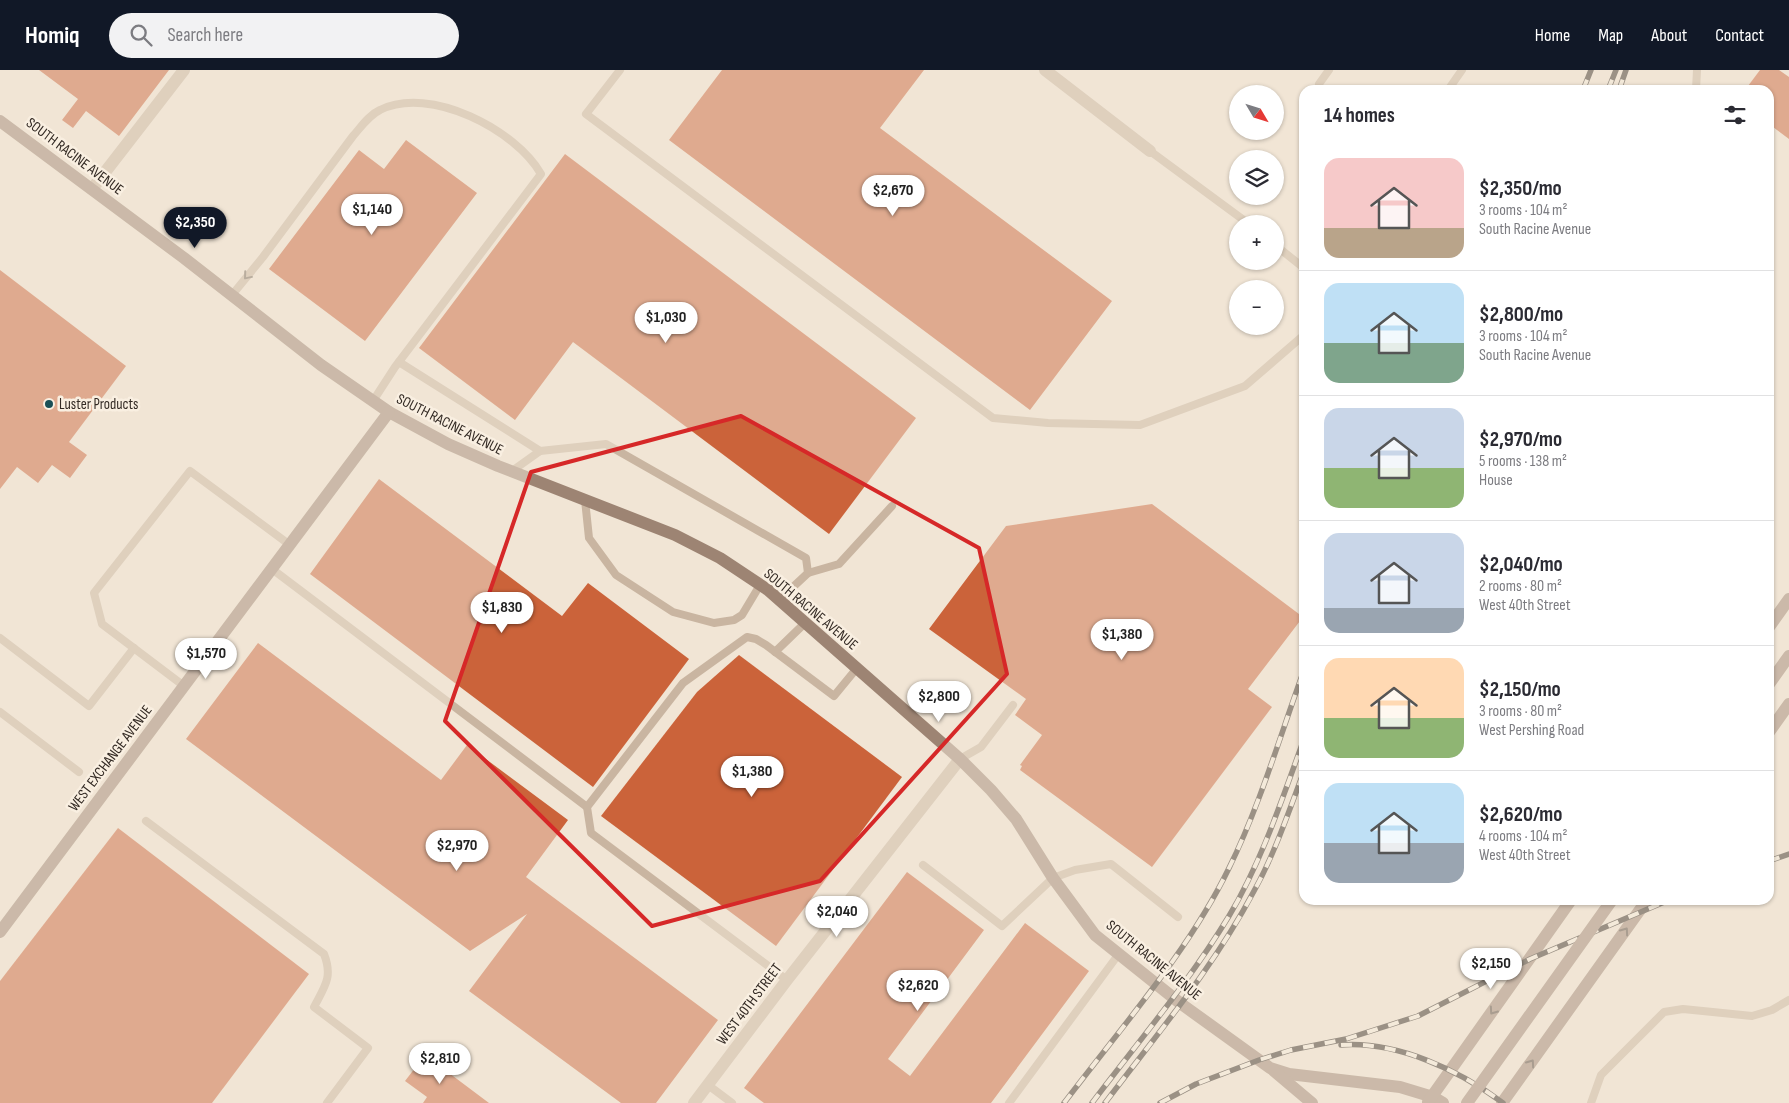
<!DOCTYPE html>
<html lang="en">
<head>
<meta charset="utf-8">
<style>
  :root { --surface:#fff; --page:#f2f2f3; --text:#2b2b33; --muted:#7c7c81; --line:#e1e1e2; --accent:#111827 }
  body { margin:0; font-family:"Sofia Sans Condensed",sans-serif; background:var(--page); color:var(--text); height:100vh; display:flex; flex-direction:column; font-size:19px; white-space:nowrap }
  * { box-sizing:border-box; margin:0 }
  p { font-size:16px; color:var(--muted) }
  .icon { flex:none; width:28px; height:28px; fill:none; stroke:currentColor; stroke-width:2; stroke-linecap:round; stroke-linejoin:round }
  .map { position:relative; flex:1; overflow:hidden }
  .drawer { position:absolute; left:1299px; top:15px; width:475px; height:820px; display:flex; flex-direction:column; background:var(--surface); border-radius:15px; box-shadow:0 1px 4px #0004 }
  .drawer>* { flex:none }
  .needle { width:32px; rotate:128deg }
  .tools { position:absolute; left:1229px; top:15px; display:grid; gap:10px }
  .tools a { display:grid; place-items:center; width:55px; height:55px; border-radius:50%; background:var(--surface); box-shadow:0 1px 4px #0004; font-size:25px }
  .price { position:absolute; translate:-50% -42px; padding:0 11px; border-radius:18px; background:#fff; color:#222; font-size:16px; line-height:32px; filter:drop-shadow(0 1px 2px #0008) }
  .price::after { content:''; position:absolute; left:50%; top:30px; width:15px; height:11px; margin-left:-8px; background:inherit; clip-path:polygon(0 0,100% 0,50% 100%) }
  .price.selected { background:var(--accent); color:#fff }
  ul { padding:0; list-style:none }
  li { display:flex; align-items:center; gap:15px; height:125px; padding:0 25px }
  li+li { border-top:1px solid var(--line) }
  li span { display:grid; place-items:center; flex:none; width:140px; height:100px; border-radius:15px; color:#555 }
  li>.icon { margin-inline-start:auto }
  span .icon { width:60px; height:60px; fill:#fffc; stroke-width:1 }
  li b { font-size:21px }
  h2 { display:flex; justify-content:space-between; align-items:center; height:60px; padding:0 25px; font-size:21px }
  header { display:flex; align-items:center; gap:30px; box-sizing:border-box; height:70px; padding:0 25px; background:var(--accent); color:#fff }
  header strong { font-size:24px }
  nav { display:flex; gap:28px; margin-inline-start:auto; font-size:18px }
  .search { width:350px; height:45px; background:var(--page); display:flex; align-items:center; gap:12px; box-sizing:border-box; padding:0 18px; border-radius:28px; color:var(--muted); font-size:19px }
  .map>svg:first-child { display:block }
  .building { fill:#cb633a }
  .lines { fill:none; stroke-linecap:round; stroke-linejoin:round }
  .lane { stroke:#c9b5a1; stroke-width:8 }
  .street { stroke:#c9b5a1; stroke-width:12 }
  .secondary { stroke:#9d8473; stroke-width:12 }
  .rail-casing { stroke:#332a24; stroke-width:5.5 }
  .rail { stroke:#f9efe1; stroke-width:4; stroke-dasharray:11; stroke-linecap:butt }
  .secondary-bridge { stroke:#9d8473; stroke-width:12 }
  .oneway { stroke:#76695c }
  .oneway2 { stroke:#53453c }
  .marked { fill:none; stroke:#d62828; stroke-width:4; stroke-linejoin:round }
  .poi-dot { fill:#194f56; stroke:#f9efe1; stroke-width:2 }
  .labels { text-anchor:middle; stroke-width:5; stroke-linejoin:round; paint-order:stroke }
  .street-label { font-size:15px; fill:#332a24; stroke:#f9efe1 }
  .poi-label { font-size:15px; fill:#332a24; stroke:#f9efe1; text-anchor:start }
</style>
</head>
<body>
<header>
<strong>Homiq</strong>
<div class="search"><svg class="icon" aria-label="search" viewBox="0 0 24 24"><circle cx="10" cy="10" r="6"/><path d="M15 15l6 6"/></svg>Search here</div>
<nav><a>Home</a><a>Map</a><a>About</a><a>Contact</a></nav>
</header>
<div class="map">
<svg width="1789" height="1033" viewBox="0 0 1789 1033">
  <rect width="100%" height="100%" fill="#f1e5d5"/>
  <g class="building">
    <polygon points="39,0 169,0 119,66 86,41 73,58 62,50 78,29"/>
    <polygon points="722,0 924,0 880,58 1112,231 1030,340 669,70"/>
    <polygon points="1760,0 1779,0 1789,7 1789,69 1769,54 1769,20 1745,20"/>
    <polygon points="406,70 477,123 365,271 269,199 359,80 384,99"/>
    <polygon points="565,84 916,348 829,464 573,272 515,350 419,278"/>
    <polygon points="0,200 126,296 69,372 87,385 70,408 52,395 38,413 17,397 0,419"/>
    <polygon points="379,409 562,546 588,513 689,589 593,717 310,504"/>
    <polygon points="1152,434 1303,547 1248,619 1272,637 1152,797 1020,700 1022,696 1020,695 1042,665 1015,645 1026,629 929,559 1006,456"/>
    <polygon points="258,573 441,710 467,675 568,750 526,807 718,950 656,1033 621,1033 469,921 527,844 470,881 186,669"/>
    <polygon points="739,585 902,707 776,876 601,746 697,622"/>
    <polygon points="118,758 309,904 212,1033 0,1033 0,911"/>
    <polygon points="907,802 984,860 888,989 910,1006 1025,853 1089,901 991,1033 764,1033 744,1018"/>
    <polygon points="425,985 489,1033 423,1033 427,1027 405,1011"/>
  </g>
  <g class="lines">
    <g class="lane">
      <polyline points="620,0 586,44 993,348 1048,353 1140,355 1245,316 1304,265"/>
      <polyline points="1319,14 1329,0"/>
      <polyline points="1448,20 1462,0"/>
      <polyline points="1696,20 1697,0"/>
      <polyline points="1150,81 1249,154"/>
      <polyline points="1275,175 1304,198"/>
      <path d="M232 225 263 187 353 66C361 57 369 45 380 40 430 15 516 60 541 104L395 297 373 331"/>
      <polyline points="399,292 540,381"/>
      <polyline points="512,401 540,381 606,374 806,488 808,503 779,530"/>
      <polyline points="585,430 589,468 616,505 673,542 714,553 734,550 742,545 760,515"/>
      <polyline points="272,499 587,737"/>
      <polyline points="808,503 839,494 892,436"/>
      <polyline points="0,568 89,636 134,578"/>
      <polyline points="775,582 805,553"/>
      <polyline points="184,616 102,554 94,523 190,401 290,475"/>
      <polyline points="0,642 79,702"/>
      <polyline points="960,689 981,677 1013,635"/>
      <path d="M146 751 324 884C333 907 325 916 314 937L368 978 327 1033"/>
      <polyline points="923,795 1002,856 1053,808 1075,800 1111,794 1178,847"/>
      <polyline points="787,910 591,763 587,737 683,613 747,567 756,569 766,575 834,626 857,598"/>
      <polyline points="708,1015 732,1033"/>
      <polyline points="1009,1033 1118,885"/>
      <polyline points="1591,1033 1601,1005 1664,942 1683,939 1752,946 1772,940 1789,930"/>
    </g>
    <g class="street">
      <polyline points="1045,0 1150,81"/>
      <polyline points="92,119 184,0"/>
      <polyline points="694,1033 787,910 960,689"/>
    </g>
    <g class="secondary">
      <polyline points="0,51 184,188 321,295 389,342 448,374 498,396 675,465 720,488 768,520 960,689 991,720 1016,749 1053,808 1095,865 1180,933 1270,998 1289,1004 1400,1017 1433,1027 1443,1033"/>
      <polyline points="1769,557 1789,529"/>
      <polyline points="1769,614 1789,586"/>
      <polyline points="1769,662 1789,634"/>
      <polyline points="0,862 389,342"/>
      <polyline points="1274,1001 1312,1033"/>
      <polyline points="1428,1032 1571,830"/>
      <polyline points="1502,1033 1647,830"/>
    </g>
    <defs>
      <g id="rail">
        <polyline points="1583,20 1591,0"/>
        <polyline points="1608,20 1616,0"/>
        <polyline points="1619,20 1626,0"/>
        <polyline points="1769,791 1789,784"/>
        <path d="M1341 975C1397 971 1459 1000 1503 1033"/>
        <path d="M1064 1033C1119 960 1189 881 1229 798 1260 735 1280 666 1304 600"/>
        <path d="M1092 1033C1138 972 1189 912 1229 846 1262 791 1282 729 1304 669"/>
        <path d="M1105 1033C1157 964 1214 897 1254 821 1275 783 1289 741 1304 701"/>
        <polyline points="1160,1033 1196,1014 1259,990 1291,980 1346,969 1418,946 1530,889 1669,830"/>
      </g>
    </defs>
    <use href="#rail" class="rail-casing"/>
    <use href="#rail" class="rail"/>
    <polyline class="secondary-bridge" points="1467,1033 1612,830"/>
  </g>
  <defs><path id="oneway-chevron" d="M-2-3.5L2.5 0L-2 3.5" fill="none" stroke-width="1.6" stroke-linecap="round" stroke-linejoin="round" transform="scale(1.25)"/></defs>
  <use class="oneway" href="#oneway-chevron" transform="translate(247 206) rotate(130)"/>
  <g class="oneway2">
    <use href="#oneway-chevron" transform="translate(1625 861) rotate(-55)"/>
    <use href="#oneway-chevron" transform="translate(1493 941) rotate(125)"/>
    <use href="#oneway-chevron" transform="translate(1531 993) rotate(-55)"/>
  </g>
  <path d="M0 0H1789V1033H0ZM741 346 979 478 1007 604 820 811 652 856 445 651 531 402Z" fill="#f1e5d5" fill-opacity=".55" fill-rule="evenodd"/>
  <path class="marked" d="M741 346 979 478 1007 604 820 811 652 856 445 651 531 402Z"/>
  <circle class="poi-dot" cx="49" cy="334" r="5"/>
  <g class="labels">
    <g class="street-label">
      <text transform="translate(75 86) rotate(37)" y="5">SOUTH RACINE AVENUE</text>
      <text transform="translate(450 354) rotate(27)" y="5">SOUTH RACINE AVENUE</text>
      <text transform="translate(811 539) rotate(40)" y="5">SOUTH RACINE AVENUE</text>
      <text transform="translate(110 688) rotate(-53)" y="5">WEST EXCHANGE AVENUE</text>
      <text transform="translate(1154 890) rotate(39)" y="5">SOUTH RACINE AVENUE</text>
      <text transform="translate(749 934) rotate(-53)" y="5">WEST 40TH STREET</text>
    </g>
    <g class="poi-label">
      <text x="59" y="339">Luster Products</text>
    </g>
  </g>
</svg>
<div class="tools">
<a><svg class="needle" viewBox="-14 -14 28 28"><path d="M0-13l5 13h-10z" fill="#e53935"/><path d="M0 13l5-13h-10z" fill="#7c7c81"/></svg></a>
<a><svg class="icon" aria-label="layers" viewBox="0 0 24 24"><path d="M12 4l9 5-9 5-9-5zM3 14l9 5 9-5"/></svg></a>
<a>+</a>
<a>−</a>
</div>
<b class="price" style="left:893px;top:147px">$2,670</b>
<b class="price" style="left:372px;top:166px">$1,140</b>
<b class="price selected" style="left:195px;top:179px">$2,350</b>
<b class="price" style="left:666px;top:274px">$1,030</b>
<b class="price" style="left:502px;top:564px">$1,830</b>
<b class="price" style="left:1122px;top:591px">$1,380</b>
<b class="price" style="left:206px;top:610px">$1,570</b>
<b class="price" style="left:939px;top:653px">$2,800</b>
<b class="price" style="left:752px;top:728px">$1,380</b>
<b class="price" style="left:457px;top:802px">$2,970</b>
<b class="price" style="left:837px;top:868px">$2,040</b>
<b class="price" style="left:1491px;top:920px">$2,150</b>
<b class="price" style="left:918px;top:942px">$2,620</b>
<b class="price" style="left:440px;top:1015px">$2,810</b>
<section class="drawer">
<h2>14 homes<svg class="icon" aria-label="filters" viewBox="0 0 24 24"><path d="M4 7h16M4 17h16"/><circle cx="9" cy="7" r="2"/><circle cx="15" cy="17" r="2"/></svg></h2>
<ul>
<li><span style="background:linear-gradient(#f6c9c9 70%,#b9a48a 0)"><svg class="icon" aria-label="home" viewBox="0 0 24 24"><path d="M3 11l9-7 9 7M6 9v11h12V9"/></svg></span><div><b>$2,350/mo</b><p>3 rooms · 104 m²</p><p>South Racine Avenue</p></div></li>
<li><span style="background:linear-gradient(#bfe0f5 60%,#7fa58c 0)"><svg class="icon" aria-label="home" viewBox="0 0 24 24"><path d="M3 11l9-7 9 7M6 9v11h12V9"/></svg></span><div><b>$2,800/mo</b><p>3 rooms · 104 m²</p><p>South Racine Avenue</p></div></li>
<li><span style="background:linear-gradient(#c9d6e8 60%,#8fb573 0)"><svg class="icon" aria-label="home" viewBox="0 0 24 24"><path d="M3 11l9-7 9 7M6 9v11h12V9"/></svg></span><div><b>$2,970/mo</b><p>5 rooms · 138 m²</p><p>House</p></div></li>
<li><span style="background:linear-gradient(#c9d6e8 75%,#9aa5b1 0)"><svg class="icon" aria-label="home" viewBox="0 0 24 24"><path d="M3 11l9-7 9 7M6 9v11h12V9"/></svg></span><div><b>$2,040/mo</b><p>2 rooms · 80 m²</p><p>West 40th Street</p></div></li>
<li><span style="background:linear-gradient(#ffd9b3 60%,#8fb573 0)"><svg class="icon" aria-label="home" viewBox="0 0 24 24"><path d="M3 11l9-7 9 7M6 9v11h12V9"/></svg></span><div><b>$2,150/mo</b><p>3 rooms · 80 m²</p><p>West Pershing Road</p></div></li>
<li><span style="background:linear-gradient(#bfe0f5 60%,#9aa5b1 0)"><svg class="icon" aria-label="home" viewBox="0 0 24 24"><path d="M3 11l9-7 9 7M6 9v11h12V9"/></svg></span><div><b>$2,620/mo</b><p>4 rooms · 104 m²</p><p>West 40th Street</p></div></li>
</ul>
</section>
</div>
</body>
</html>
